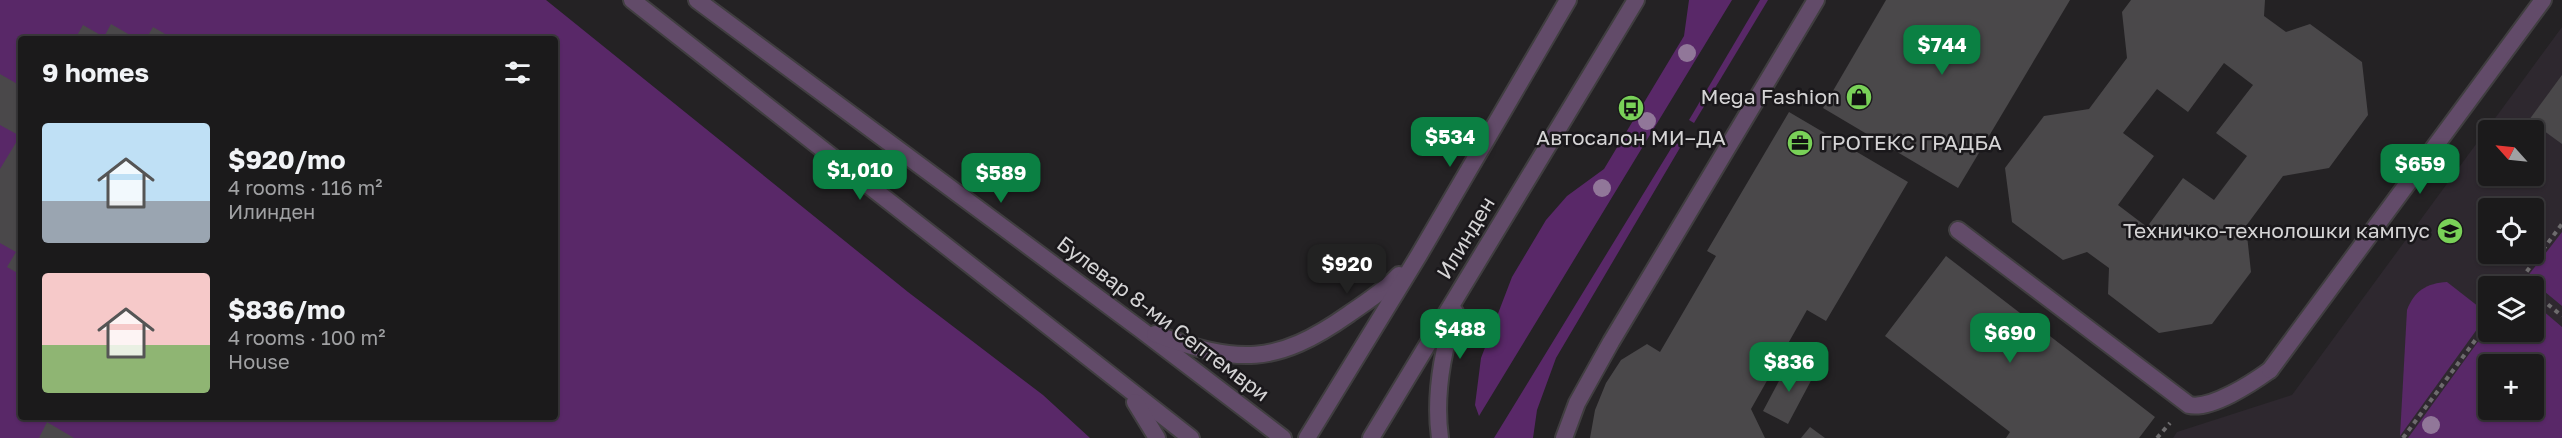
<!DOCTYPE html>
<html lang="en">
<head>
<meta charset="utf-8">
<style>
  :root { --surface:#1b1a1b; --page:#282728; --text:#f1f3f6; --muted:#a0a1a3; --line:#39383a; --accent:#0b8043 }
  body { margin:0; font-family:"Golos Text",sans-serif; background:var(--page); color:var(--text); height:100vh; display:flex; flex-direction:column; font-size:22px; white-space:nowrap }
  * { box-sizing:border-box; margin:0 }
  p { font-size:20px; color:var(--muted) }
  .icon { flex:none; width:33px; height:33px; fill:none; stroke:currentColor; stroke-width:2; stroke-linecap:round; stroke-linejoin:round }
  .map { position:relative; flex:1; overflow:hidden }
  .drawer { position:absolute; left:18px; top:36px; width:540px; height:384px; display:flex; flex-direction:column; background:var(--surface); border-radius:6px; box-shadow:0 2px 4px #0004,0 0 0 2px var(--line) }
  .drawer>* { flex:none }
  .needle { width:39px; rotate:297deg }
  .buttons { position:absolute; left:2478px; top:120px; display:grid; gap:12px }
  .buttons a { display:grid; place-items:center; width:66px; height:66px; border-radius:6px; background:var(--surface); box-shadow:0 2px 4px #0004,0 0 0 2px var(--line); font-size:30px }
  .price { position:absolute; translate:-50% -51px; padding:0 14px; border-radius:12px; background:var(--accent); color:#fff; font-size:20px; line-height:39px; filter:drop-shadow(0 2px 3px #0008) }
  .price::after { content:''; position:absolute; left:50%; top:36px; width:18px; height:14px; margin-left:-9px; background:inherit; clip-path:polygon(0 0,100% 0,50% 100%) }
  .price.current { background:#222; color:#fff }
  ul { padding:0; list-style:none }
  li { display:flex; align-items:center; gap:18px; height:150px; padding:0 24px }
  li span { display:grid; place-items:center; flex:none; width:168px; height:120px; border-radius:6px; color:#555 }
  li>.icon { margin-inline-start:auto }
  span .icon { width:72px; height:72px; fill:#fffc; stroke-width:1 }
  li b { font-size:26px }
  h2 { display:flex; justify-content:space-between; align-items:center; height:72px; padding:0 24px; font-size:26px }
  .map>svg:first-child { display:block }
  .built { fill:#2e282f; fill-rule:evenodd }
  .green { fill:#592868; fill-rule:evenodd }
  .building { fill:#4a484a; fill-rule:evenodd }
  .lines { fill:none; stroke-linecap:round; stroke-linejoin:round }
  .service-casing { stroke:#403e40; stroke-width:20 }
  .minor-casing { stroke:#403e40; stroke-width:20 }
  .tertiary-casing { stroke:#403e40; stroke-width:20 }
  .path { stroke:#6d6b6d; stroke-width:4; stroke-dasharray:4.5 4.5; stroke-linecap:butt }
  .service { stroke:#624b69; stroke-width:16 }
  .minor { stroke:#624b69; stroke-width:16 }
  .tertiary { stroke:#624b69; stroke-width:16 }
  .tree { fill:#917799 }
  .labels { text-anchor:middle; stroke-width:5; stroke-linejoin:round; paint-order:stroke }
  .poi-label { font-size:21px; fill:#d5d4d5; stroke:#1a181b; text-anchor:end }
  .street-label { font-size:21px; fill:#d5d4d5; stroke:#1a181b }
</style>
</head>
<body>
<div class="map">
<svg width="2562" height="438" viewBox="0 0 2562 438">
  <rect width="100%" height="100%" fill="#242224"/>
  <path class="built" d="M2562 27V438H2173L2177 432 2292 395ZM2488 130H2534V176H2488ZM2488 208H2534V254H2488ZM2488 286H2534V332H2488ZM2488 364H2534V410H2488Z"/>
  <g class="green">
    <path d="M0 0H546L908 292 1043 395 1090 438H0ZM21 39H555V417H21Z"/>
    <polygon points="1689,0 1732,0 1479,416 1475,405 1481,358 1512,277 1546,220 1567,196 1604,169 1684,36"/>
    <polygon points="1760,0 1768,0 1694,123 1689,120"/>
    <polygon points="1675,142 1681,146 1556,358 1537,410 1533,438 1494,438"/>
    <polygon points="2562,232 2562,306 2527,277"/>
    <path d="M2447 282 2488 314 2400 436 2407 310C2414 291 2427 283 2447 282Z"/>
    <path d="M2534 303 2562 327V438H2408L2488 328V332H2534ZM2488 364H2534V410H2488Z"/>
  </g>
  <g class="building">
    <polygon points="1886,0 2070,0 1958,188 1823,108"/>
    <path d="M2131 0H2265L2264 16 2286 32 2310 24 2362 62 2368 115 2329 168 2283 176 2246 226 2251 272 2212 324 2159 333 2108 294 2109 268 2087 252 2063 260 2012 222 2005 168 2044 116 2089 109 2127 58 2122 12ZM2224 63 2253 85 2216 133 2247 156 2214 200 2183 178 2147 227 2118 205 2154 156 2123 133 2157 89 2188 112Z"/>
    <polygon points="111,24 137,39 75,39 83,25 104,37"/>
    <polygon points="153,27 174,39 146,39"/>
    <polygon points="0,74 21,86 21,275 7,267 16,252 0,243 0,169 20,136 0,125"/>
    <polygon points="2562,75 2562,144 2529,120"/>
    <polygon points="1789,112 1908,182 1826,321 1807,310 1751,409 1765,438 1590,438 1595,410 1606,383 1621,360 1647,344 1660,352 1716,256 1707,251"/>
    <polygon points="1946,256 2155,417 2139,438 2006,438 2010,432 1885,336"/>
    <polygon points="1789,362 1814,375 1788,424 1763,411"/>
    <polygon points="47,422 74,438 39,438"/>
    <polygon points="1810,427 1825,438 1801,438"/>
  </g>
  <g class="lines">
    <defs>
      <path id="service" d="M1958 230 2189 405C2211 410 2252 383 2270 370"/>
      <g id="minor">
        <polyline points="2270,370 2543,0"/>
        <polyline points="1564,438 1577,403 1611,342 1816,0"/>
      </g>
      <g id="tertiary">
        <polyline points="632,0 1191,438"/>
        <polyline points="697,0 1140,329 1283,438"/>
        <path d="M1155 334C1238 364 1275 366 1349 314 1366 302 1384 291 1399 275"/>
        <polyline points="1135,402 1157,438"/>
        <polyline points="1307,438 1419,255 1568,0"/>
        <polyline points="1371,438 1636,0"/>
        <path d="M1440 438C1434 395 1442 353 1455 312"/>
      </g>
    </defs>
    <use href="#service" class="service-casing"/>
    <use href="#minor" class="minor-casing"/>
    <use href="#tertiary" class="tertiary-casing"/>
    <g class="path">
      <polyline points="2516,286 2562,224"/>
      <polyline points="2534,293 2562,316"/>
      <polyline points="2157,438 2170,423"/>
      <polyline points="2403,438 2488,323"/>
    </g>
    <use href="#service" class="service"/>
    <use href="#minor" class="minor"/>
    <use href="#tertiary" class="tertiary"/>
  </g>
  <g class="tree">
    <circle cx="1687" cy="53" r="9"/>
    <circle cx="1647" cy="121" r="9"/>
    <circle cx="1602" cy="188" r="9"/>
    <circle cx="2431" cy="425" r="9"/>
  </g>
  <defs>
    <symbol id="shop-disc" viewBox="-11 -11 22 22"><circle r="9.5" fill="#79d158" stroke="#1a181b"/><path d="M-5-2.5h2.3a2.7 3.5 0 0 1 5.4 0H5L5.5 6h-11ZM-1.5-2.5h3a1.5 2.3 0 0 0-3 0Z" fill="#111"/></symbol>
    <symbol id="bus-disc" viewBox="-11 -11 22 22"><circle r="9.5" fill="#79d158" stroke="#1a181b"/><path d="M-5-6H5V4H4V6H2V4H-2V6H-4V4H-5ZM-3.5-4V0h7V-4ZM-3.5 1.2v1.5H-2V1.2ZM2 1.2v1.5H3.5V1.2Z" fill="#111"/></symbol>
    <symbol id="office-disc" viewBox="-11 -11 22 22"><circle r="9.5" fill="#79d158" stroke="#1a181b"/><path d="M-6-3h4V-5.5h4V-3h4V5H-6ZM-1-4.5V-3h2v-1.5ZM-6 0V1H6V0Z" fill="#111"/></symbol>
    <symbol id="university-disc" viewBox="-11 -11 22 22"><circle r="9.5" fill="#79d158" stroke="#1a181b"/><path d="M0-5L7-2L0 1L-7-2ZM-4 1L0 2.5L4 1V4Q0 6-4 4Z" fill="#111"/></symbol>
  </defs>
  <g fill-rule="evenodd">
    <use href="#shop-disc" x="1844" y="82" width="30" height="30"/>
    <use href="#bus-disc" x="1616" y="93" width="30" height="30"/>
    <use href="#office-disc" x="1785" y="128" width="30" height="30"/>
    <use href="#university-disc" x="2435" y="216" width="30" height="30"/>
  </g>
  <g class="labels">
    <g class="poi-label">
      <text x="1840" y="104">Mega Fashion</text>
      <text x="1631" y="145" text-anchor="middle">Автосалон МИ–ДА</text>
      <text x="1820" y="150" text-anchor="start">ГРОТЕКС ГРАДБА</text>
      <text x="2430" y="238">Техничко-технолошки кампус</text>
    </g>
    <g class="street-label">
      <text transform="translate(1466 238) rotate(-59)" y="7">Илинден</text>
      <text transform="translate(1163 319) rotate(37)" y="7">Булевар 8-ми Септември</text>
    </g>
  </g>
</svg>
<div class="buttons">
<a><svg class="needle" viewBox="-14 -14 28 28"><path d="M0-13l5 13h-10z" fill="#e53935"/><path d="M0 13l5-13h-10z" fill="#a0a1a3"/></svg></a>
<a><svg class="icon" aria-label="locate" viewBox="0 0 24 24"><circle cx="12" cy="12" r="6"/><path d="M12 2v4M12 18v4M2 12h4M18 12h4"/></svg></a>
<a><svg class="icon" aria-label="layers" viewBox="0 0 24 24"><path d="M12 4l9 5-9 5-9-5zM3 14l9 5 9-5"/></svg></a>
<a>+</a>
</div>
<b class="price" style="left:1942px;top:76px">$744</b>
<b class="price" style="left:1450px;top:168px">$534</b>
<b class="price" style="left:2420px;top:195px">$659</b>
<b class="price" style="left:860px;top:201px">$1,010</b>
<b class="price" style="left:1001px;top:204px">$589</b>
<b class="price current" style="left:1347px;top:295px">$920</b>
<b class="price" style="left:1460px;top:360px">$488</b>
<b class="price" style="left:2010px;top:364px">$690</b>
<b class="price" style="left:1789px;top:393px">$836</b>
<section class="drawer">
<h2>9 homes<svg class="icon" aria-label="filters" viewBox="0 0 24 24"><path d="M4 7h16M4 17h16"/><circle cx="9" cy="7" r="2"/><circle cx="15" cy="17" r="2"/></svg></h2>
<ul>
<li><span style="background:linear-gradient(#bfe0f5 65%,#9aa5b1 0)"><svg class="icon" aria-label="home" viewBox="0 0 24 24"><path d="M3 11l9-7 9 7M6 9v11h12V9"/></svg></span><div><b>$920/mo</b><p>4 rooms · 116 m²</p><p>Илинден</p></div></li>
<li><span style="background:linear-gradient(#f6c9c9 60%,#8fb573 0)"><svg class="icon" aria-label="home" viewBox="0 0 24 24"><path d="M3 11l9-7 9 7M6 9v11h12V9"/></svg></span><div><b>$836/mo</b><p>4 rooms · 100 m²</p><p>House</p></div></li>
</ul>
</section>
</div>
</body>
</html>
